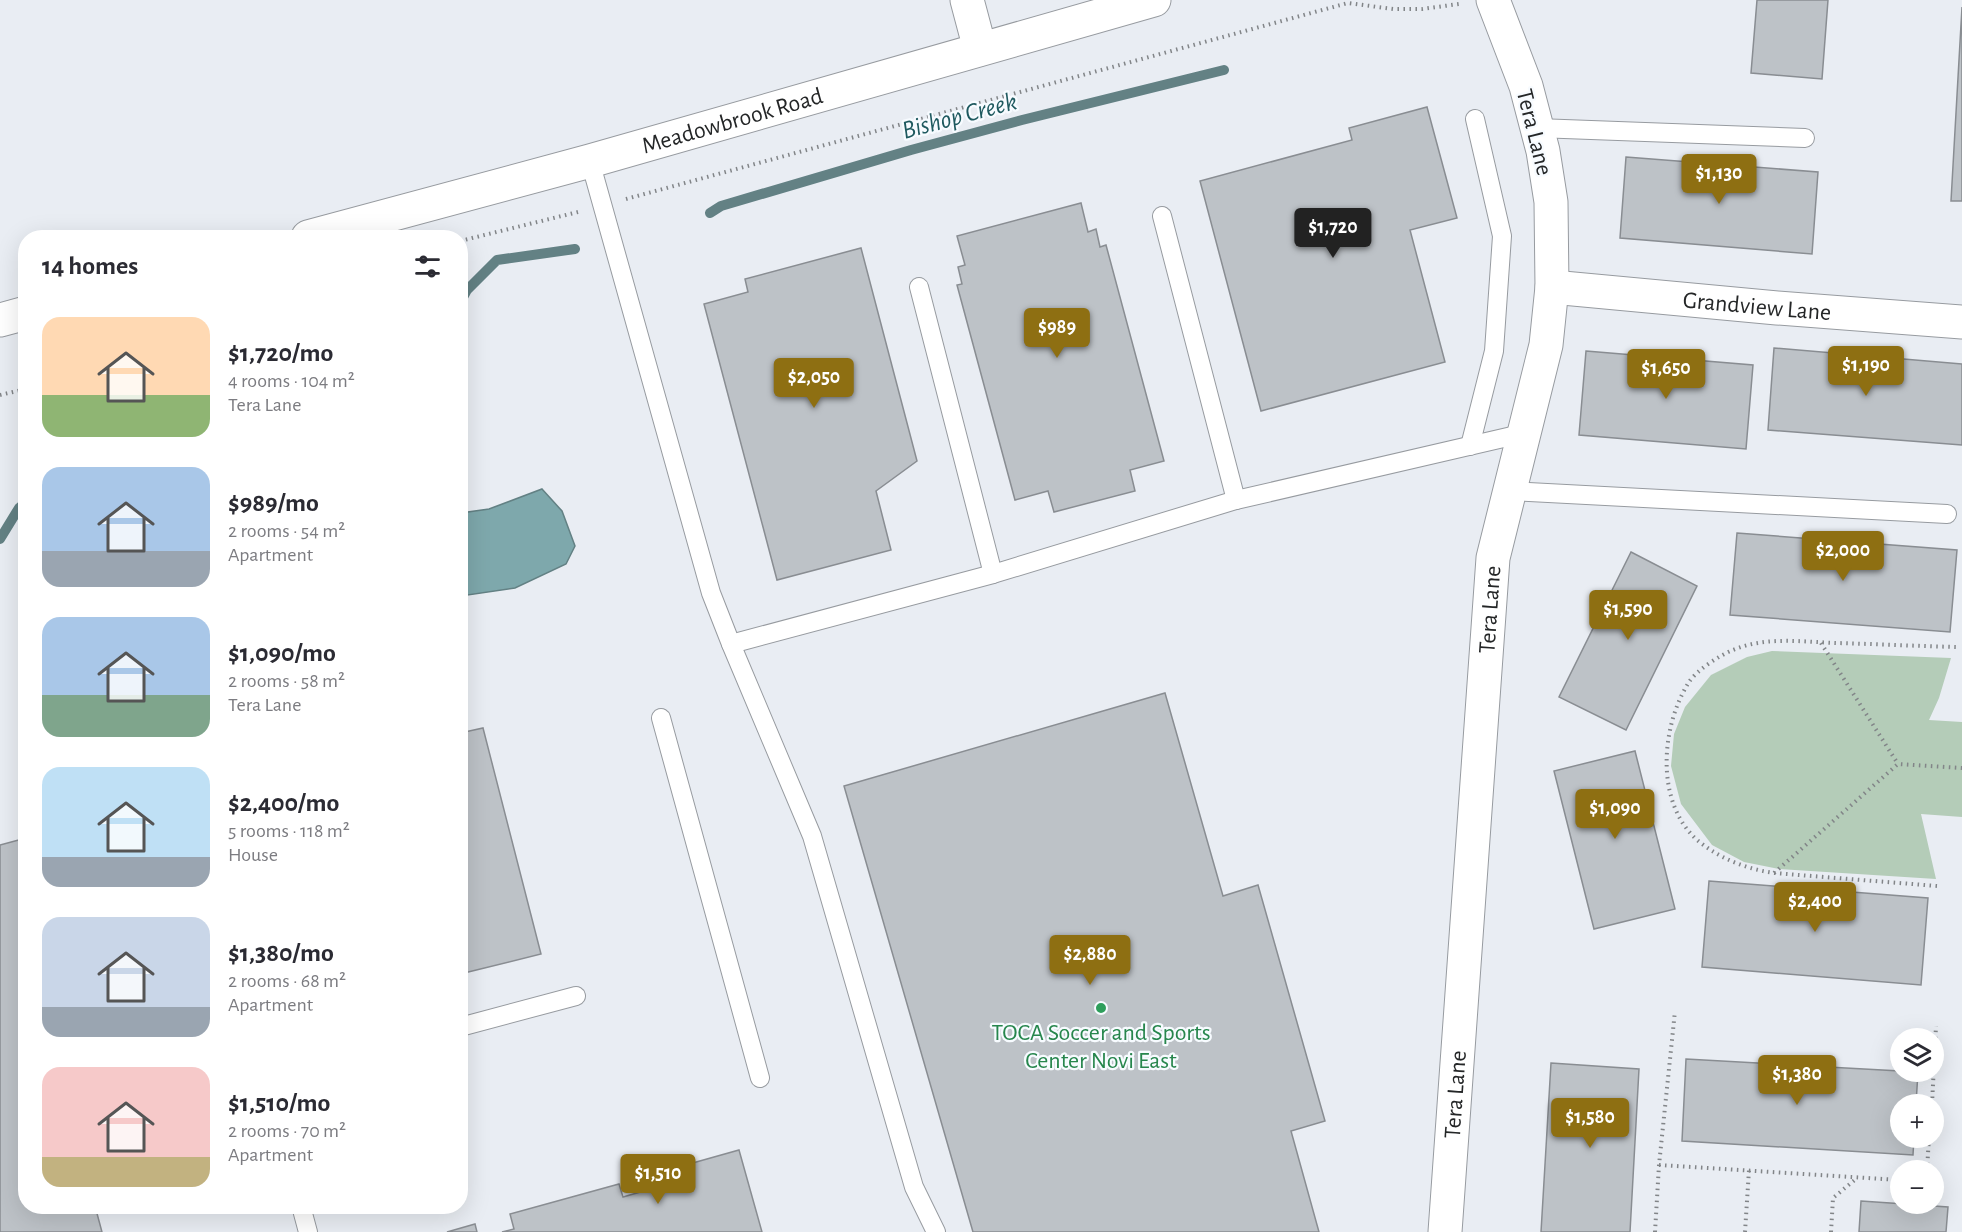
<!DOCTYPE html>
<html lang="en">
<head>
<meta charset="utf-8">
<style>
  :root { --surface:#fff; --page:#f7f7f7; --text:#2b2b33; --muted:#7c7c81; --accent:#8e6f12 }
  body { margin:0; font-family:"Alegreya Sans",sans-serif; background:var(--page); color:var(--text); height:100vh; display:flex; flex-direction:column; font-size:22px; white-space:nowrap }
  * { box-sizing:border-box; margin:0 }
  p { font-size:20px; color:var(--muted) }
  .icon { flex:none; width:33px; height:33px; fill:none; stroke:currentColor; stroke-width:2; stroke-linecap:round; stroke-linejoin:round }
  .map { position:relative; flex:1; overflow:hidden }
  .panel { position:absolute; left:18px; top:230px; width:450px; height:984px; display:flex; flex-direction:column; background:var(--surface); border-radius:24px; box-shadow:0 6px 24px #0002 }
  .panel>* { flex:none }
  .fabs { position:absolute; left:1890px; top:1028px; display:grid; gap:12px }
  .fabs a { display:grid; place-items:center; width:54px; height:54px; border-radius:50%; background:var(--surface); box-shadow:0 6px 24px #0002; font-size:30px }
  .price { position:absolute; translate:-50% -51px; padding:0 14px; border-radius:6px; background:var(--accent); color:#fff; font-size:20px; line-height:39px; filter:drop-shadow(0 2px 3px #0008) }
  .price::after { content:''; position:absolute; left:50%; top:36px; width:18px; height:14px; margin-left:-9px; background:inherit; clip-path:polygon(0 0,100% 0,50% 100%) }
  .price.selected { background:#222; color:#fff }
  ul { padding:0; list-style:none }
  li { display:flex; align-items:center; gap:18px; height:150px; padding:0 24px }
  li span { display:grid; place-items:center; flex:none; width:168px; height:120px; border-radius:18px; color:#555 }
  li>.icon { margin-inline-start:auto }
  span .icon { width:72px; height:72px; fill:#fffc; stroke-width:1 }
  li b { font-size:26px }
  h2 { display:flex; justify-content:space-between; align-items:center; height:72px; padding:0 24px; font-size:26px }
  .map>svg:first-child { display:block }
  .green { fill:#b4ccb8 }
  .water { fill:#7ea8ac; stroke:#638184; stroke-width:1.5 }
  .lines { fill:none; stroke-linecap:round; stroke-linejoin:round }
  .stream { stroke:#638184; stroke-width:10 }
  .building { fill:#bdc2c7; stroke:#898d92; stroke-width:1.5 }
  .service-casing { stroke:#979ba0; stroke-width:20 }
  .minor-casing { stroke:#979ba0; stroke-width:35 }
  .tertiary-casing { stroke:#979ba0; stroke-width:35 }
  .path { stroke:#828588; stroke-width:4; stroke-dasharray:1.5 4.5; stroke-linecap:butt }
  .service { stroke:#fff; stroke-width:18 }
  .minor { stroke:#fff; stroke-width:33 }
  .tertiary { stroke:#fff; stroke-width:33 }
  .leisure-dot { fill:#2e9e5b; stroke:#f7fbff; stroke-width:2 }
  .labels { text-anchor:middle; stroke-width:4.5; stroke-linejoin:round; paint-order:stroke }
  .street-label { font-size:24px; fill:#242627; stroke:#f7fbff }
  .leisure-label { font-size:24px; fill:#27864d; stroke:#f7fbff }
  .water-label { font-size:26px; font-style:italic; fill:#1e595f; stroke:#f7fbff }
</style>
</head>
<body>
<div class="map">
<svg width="1962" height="1232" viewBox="0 0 1962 1232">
  <rect width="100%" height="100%" fill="#e9edf3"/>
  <polygon class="green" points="1772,651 1951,658 1939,698 1929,720 1962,722 1962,817 1921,814 1936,879 1779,869 1744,862 1712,845 1681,804 1671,766 1674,734 1685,707 1711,675 1747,657"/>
  <polygon class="water" points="542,489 562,511 575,546 566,564 515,588 461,596 461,513 489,509"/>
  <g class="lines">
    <g class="stream">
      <polyline points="710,213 721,206 911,150 1022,120 1224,70"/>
      <polyline points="460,303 467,290 497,260 575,249"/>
      <polyline points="0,539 19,508 26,502"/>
    </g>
  </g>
  <g class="building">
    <polygon points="1757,0 1828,0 1822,79 1751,73"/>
    <polygon points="1962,7 1962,201 1951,201"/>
    <polygon points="1427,107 1457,218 1410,230 1445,362 1261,411 1200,181 1352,140 1349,128"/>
    <polygon points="1626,157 1818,172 1812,254 1620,238"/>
    <polygon points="1081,203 1088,232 1096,229 1100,247 1106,245 1164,461 1130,470 1135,491 1054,512 1048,491 1015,500 957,285 962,284 958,267 965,265 957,236"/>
    <polygon points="861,248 917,461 876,491 891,550 777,580 704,304 748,292 745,279"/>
    <polygon points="1774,348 1962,364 1962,445 1768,430"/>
    <polygon points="1586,351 1753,365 1746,449 1579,435"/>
    <polygon points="1737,533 1957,550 1950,632 1730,615"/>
    <polygon points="1631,552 1697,586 1626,730 1559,697"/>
    <polygon points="1165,693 1223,896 1258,885 1325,1121 1291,1131 1319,1232 973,1232 844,786"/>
    <polygon points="483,728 541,954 460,974 460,733"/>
    <polygon points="1635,751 1675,909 1594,929 1554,771"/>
    <polygon points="26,838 26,1206 95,1206 102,1232 0,1232 0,845"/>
    <polygon points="1709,881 1928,898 1921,985 1702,967"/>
    <polygon points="1686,1059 1918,1072 1916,1104 1900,1104 1900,1137 1914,1137 1913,1155 1682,1141"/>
    <polygon points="1551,1063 1639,1069 1630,1232 1541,1232"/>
    <polygon points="739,1150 762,1232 502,1232 514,1229 510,1214 619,1184 623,1197 661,1186 657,1173"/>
    <polygon points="1861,1201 1948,1207 1946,1232 1859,1232"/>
    <polygon points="475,1224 477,1232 447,1232"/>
  </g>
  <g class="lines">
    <defs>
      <g id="service">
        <polyline points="1537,128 1805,138"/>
        <polyline points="590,161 711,593 731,644 812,836 914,1187 936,1232"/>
        <polyline points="1162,216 1236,500"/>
        <polyline points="919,287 993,574"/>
        <polyline points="1470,446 1494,351 1502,236 1475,119"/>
        <polyline points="1511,491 1947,514"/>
        <polyline points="731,644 993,574 1236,500 1525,433"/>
        <polyline points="661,718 760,1078"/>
        <polyline points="460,1027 576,996"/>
        <polyline points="301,1206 308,1232"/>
      </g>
      <g id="minor">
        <polyline points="967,0 980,49"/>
        <path id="s1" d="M1552 287 1777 308 1962 322"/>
        <path id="s2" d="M1445 1232 1493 558 1546 345 1552 287 1551 202 1543 151 1526 86 1493 0"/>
      </g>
      <g id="tertiary">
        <path id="s3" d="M308 237 590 161 1154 0"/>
        <polyline points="0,320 26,313"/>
      </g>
    </defs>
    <use href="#service" class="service-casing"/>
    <use href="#minor" class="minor-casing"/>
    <use href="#tertiary" class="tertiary-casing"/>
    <g class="path">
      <polyline points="626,199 1348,3 1393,9 1422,9 1459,4"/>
      <polyline points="460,241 578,212"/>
      <polyline points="0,395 26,389"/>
      <polyline points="1821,643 1898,764"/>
      <polyline points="1774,873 1898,764 1962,768"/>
      <path d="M1937 886 1774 873C1746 869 1718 858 1696 839 1655 801 1661 726 1689 682 1697 670 1720 655 1733 650 1766 636 1803 642 1837 643 1876 644 1916 646 1956 647"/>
      <polyline points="1932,1104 1936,1026"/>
      <polyline points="1659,1165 1900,1180"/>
      <polyline points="1927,1170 1929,1137"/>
      <polyline points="1655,1232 1659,1165 1675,1011"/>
      <polyline points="1745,1232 1749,1170"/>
      <polyline points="1831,1232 1833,1198 1857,1178"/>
    </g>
    <use href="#service" class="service"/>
    <use href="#minor" class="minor"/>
    <use href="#tertiary" class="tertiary"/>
  </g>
  <circle class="leisure-dot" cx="1101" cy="1008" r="6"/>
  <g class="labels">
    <g class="street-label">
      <text dy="8" stroke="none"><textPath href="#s3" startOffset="440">Meadowbrook Road</textPath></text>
      <text transform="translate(1535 132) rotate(76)" y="8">Tera Lane</text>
      <text dy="8" stroke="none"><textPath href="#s1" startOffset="206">Grandview Lane</textPath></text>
      <text dy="8" stroke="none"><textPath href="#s2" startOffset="624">Tera Lane</textPath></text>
      <text dy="8" stroke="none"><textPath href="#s2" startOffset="138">Tera Lane</textPath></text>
    </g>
    <g class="leisure-label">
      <text x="1101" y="1040">TOCA Soccer and Sports<tspan x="1101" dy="28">Center Novi East</tspan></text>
    </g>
    <g class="water-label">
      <text transform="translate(959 115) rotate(-15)" y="9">Bishop Creek</text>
    </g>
  </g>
</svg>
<div class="fabs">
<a><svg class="icon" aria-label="layers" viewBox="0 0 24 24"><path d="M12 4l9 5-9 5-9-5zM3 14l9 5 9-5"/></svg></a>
<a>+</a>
<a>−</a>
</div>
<b class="price" style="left:1719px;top:205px">$1,130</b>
<b class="price selected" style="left:1333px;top:259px">$1,720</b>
<b class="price" style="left:1057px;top:359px">$989</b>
<b class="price" style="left:1866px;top:397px">$1,190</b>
<b class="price" style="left:1666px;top:400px">$1,650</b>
<b class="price" style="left:814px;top:409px">$2,050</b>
<b class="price" style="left:1843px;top:582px">$2,000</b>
<b class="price" style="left:1628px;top:641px">$1,590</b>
<b class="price" style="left:1615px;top:840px">$1,090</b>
<b class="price" style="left:1815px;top:933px">$2,400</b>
<b class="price" style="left:1090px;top:986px">$2,880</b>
<b class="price" style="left:1797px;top:1106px">$1,380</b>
<b class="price" style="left:1590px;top:1149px">$1,580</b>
<b class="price" style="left:658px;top:1205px">$1,510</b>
<section class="panel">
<h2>14 homes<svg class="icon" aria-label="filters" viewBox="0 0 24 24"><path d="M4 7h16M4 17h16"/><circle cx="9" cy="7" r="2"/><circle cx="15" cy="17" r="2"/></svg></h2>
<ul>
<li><span style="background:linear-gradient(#ffd9b3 65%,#8fb573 0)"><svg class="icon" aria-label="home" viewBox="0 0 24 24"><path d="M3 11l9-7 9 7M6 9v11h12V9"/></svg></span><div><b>$1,720/mo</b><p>4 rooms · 104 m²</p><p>Tera Lane</p></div></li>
<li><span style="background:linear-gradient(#a9c7e8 70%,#9aa5b1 0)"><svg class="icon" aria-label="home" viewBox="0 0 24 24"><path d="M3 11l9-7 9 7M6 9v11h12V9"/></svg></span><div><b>$989/mo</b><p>2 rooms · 54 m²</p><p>Apartment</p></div></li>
<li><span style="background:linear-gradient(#a9c7e8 65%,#7fa58c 0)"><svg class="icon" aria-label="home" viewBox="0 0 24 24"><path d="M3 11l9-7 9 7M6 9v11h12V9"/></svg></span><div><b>$1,090/mo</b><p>2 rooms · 58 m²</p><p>Tera Lane</p></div></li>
<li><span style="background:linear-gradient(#bfe0f5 75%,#9aa5b1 0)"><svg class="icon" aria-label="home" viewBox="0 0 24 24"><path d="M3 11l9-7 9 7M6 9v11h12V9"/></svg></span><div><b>$2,400/mo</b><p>5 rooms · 118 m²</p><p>House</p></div></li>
<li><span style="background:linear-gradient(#c9d6e8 75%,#9aa5b1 0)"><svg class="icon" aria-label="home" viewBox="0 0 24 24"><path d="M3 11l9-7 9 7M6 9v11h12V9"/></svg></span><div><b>$1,380/mo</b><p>2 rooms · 68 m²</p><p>Apartment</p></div></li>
<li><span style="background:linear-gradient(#f6c9c9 75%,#c2b280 0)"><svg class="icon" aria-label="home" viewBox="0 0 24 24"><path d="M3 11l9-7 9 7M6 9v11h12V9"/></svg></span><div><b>$1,510/mo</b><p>2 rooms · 70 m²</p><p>Apartment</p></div></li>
</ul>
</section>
</div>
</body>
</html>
